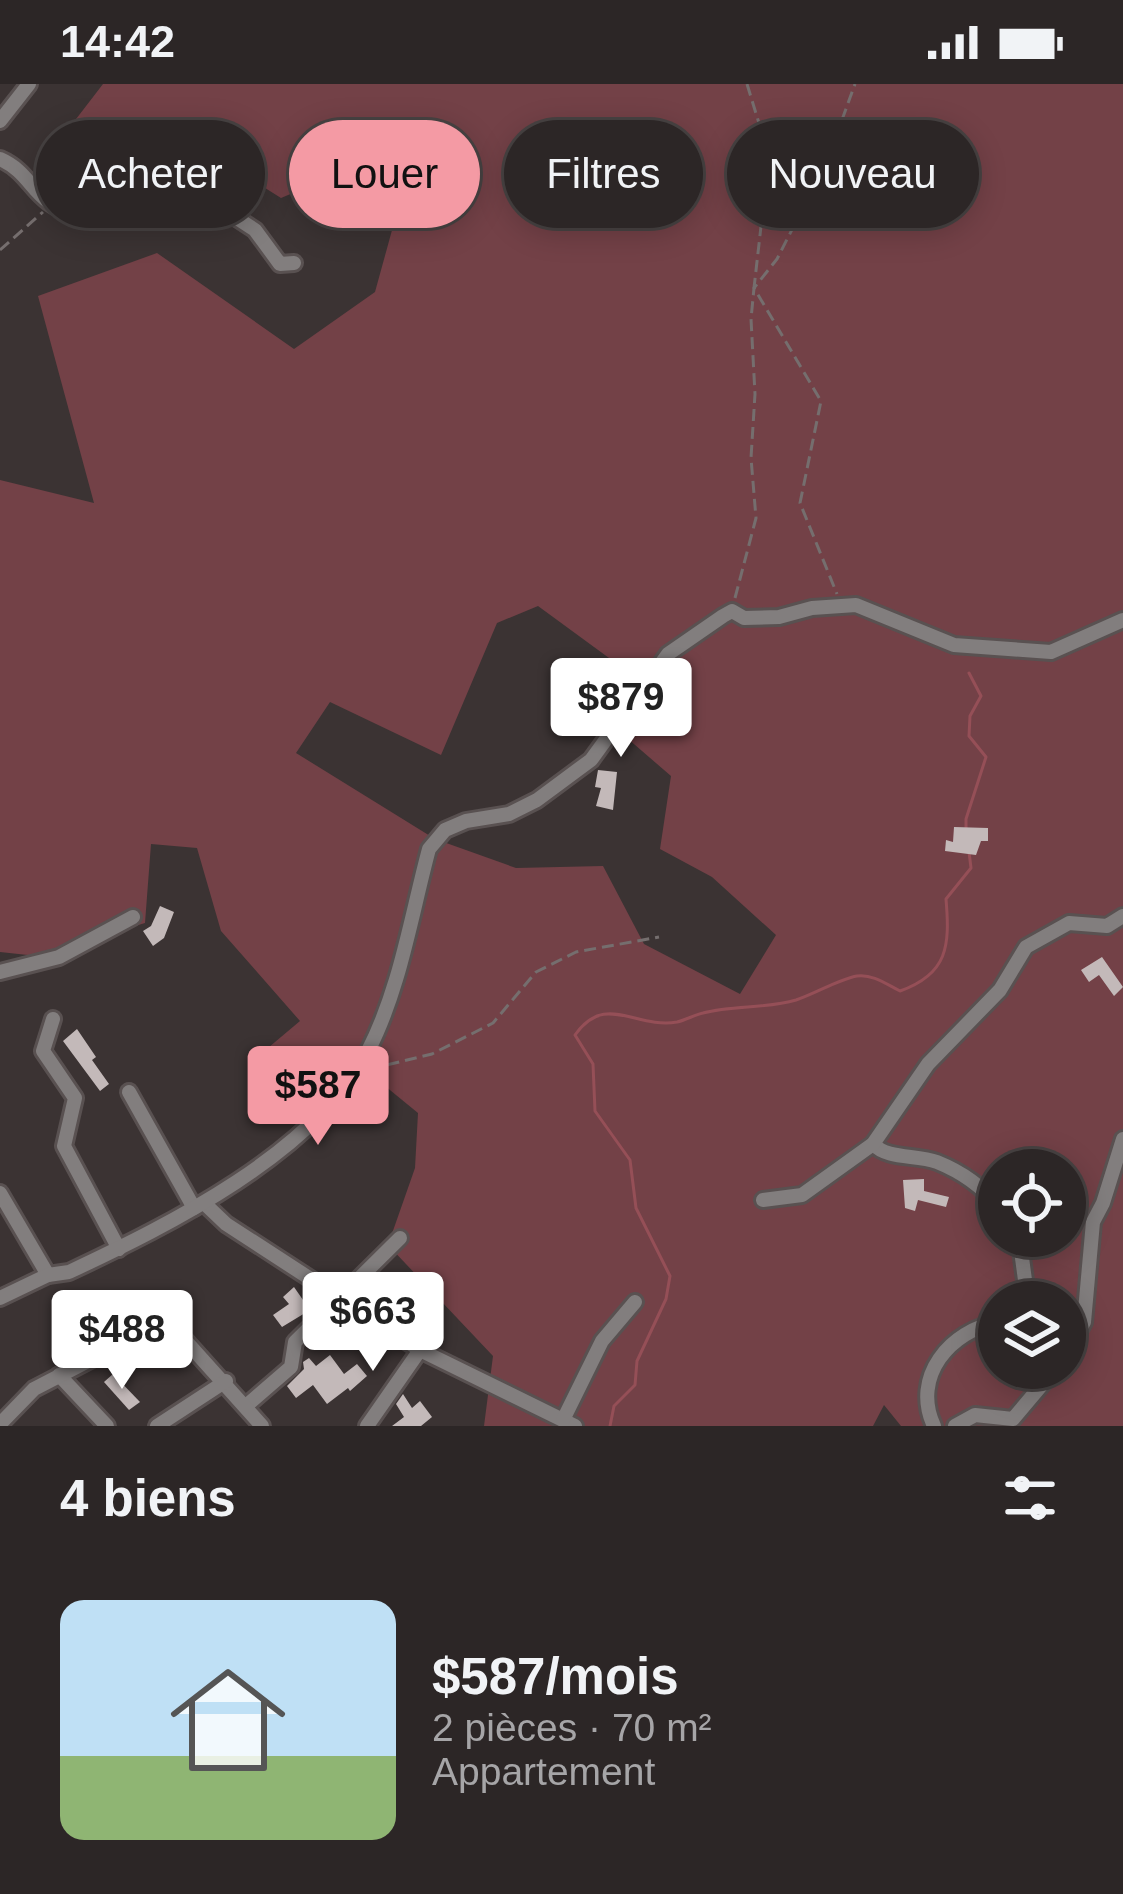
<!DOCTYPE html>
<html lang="fr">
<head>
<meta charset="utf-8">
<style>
  :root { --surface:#2c2626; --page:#342e2e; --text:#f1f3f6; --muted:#a6a5a7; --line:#484343; --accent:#f49aa4 }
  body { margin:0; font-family:Arial,sans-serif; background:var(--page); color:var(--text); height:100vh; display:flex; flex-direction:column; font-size:45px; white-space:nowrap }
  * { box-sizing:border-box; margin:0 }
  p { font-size:39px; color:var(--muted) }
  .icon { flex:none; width:66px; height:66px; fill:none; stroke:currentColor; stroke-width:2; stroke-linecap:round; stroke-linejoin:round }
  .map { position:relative; height:1342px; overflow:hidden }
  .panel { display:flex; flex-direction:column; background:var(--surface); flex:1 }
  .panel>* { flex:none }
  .guide { position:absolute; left:36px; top:36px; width:1053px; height:108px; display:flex; gap:24px }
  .buttons { position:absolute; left:978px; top:1065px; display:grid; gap:24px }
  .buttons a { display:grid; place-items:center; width:108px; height:108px; border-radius:50%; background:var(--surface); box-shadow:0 6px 30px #0003,0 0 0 3px var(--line); font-size:60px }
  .price { position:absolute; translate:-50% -102px; padding:0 27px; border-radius:12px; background:#fff; color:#222; font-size:39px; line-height:78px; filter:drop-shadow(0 3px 6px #0008) }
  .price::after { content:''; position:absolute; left:50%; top:72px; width:36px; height:27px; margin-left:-18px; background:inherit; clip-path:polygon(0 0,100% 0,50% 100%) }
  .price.on { background:var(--accent); color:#111 }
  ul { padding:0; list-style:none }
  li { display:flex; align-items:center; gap:36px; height:300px; padding:0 60px }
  li span { display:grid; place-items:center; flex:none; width:336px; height:240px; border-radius:24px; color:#555 }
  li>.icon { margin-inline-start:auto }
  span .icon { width:144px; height:144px; fill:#fffc; stroke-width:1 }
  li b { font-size:51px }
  h2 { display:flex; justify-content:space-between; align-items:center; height:144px; padding:0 60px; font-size:51px }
  .pill { padding:0 42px; border-radius:54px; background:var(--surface); box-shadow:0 6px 30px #0003,0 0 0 3px var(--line); font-size:42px; line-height:108px }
  .pill.on { background:var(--accent); color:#111 }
  .status { display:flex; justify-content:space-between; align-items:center; height:84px; padding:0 60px; background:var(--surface); direction:ltr }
  .status svg { height:33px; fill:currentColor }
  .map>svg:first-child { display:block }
  .green { fill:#734147; fill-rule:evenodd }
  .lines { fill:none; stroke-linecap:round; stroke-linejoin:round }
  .stream { stroke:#954f57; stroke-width:3 }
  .building { fill:#c3b9b9 }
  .minor-casing { stroke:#595151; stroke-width:20 }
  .path { stroke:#756e6e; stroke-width:3; stroke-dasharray:12 6; stroke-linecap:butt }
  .minor { stroke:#827e7e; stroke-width:14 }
</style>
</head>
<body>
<div class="status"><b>14:42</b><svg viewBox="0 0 49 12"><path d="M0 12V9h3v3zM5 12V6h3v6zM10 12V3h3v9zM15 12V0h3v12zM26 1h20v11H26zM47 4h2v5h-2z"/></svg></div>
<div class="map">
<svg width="1123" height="1342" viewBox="0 0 1123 1342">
  <rect width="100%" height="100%" fill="#3b3333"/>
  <path class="green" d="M103 0H1123V1342H901L884 1321 873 1342H484L493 1272 388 1161 415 1084 418 1029 352 975 302 1037 256 974 300 937 221 847 197 764 151 760 145 839 37 872 0 868V396L94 419 38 212 157 169 294 265 375 208 397 128 364 79 281 114 184 53 93 75 73 39ZM538 522 650 604 620 648 671 692 660 765 712 793 776 851 740 910 644 860 603 782 516 784 435 755 296 669 330 618 441 671 497 539ZM999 1086H1065V1152H999ZM999 1218H1065V1284H999Z"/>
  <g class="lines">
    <g class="stream">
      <polyline points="966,747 966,735 986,673 969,652 970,632 981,612 969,589"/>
      <path d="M610 1342 614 1322 635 1301 637 1277 666 1215 670 1192 636 1124 630 1076 595 1027 593 980 575 951C605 908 635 945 677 938 686 936 694 931 703 929 734 921 765 925 796 916 815 910 839 895 857 892 873 890 886 900 900 907 948 890 950 862 946 815L971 784 969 768"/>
    </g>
  </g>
  <g class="building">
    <polygon points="189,86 222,86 223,103 189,100"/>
    <polygon points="598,686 617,688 613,726 596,722 601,704 595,703"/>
    <polygon points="954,743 988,744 988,757 981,757 976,771 945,767 946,756 953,758"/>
    <polygon points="160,822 174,828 164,854 153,862 143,847 151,842"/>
    <polygon points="1102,873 1123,903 1114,912 1099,891 1089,898 1081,886"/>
    <polygon points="77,945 96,973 92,976 109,1000 100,1007 63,957"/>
    <polygon points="924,1095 924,1107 949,1113 946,1123 918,1116 915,1127 905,1124 903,1096"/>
    <polygon points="379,1190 392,1207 401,1201 410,1213 383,1227 376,1219 383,1214 371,1199"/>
    <polygon points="294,1203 310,1226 282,1243 273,1231 289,1220 283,1213"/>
    <polygon points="330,1271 344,1290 357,1280 367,1292 350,1307 348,1304 327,1320 313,1301 296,1314 287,1302 304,1285 303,1278 309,1274 316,1282"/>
    <polygon points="113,1290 140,1318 129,1326 104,1298"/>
    <polygon points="403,1310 412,1324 420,1317 432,1333 421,1342 392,1342 404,1333 396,1320"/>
  </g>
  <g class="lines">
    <defs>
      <g id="minor">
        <polyline points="0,37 29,0"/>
        <path d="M0 75C36 91 30 120 80 131 102 135 108 131 124 116L138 115 199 133 229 129 255 146 280 180 294 179"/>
        <polyline points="0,888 59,873 133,833"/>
        <polyline points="53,935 43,967 75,1014 64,1062 119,1165"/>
        <polyline points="129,1008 194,1124"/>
        <path d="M873 1060C888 1076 916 1070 937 1078 962 1088 982 1102 999 1123"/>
        <polyline points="0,1109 48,1191"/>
        <polyline points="763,1116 802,1111 873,1060 928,980 1000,906 1026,863 1069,839 1107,842 1123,832"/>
        <polyline points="204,1119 226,1140 420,1266 575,1342"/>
        <polyline points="1019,1152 1028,1218"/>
        <path d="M0 1214 48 1191 69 1188C169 1141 315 1069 368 967 400 905 411 832 429 765L445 746 466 737 509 730 537 716 591 676 668 570 723 532 732 527 744 534 779 533 812 524 856 521 954 561 1051 568 1123 536"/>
        <polyline points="1065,1273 1084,1238 1093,1138 1103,1119 1123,1055"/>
        <polyline points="59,1291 107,1342"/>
        <polyline points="246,1322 291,1283 295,1258 400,1154"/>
        <polyline points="563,1336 602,1257 635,1218"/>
        <polyline points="0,1340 34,1305 117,1262 137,1245 166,1235 262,1342"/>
        <polyline points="157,1342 226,1297"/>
        <polyline points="367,1342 420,1266"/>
        <path d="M934 1342C911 1293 950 1246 999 1238"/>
        <polyline points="955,1342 975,1331 1013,1335 1056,1284"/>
      </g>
    </defs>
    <use href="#minor" class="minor-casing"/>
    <g class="path">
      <polyline points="747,0 769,72 754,204 821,317 800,419 837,510"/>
      <polyline points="0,166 43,128"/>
      <polyline points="735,514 756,434 751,374 755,310 751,235 754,204 777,175 827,77 855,0"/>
      <polyline points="370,985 432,970 493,939 536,888 576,868 659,853"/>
    </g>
    <use href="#minor" class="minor"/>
  </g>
</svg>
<div class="buttons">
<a><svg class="icon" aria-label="locate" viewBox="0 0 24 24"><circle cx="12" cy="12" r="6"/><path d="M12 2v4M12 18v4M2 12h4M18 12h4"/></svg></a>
<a><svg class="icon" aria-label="layers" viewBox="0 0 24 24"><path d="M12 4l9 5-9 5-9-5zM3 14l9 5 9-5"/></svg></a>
</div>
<b class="price" style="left:621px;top:676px">$879</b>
<b class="price on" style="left:318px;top:1064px">$587</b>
<b class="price" style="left:373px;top:1290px">$663</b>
<b class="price" style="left:122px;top:1308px">$488</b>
<div class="guide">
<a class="pill">Acheter</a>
<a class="pill on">Louer</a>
<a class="pill">Filtres</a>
<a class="pill">Nouveau</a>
</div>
</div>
<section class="panel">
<h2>4 biens<svg class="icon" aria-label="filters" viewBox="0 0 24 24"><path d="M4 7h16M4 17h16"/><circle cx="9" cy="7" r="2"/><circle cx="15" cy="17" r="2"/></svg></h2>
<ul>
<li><span style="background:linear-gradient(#bfe0f5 65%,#8fb573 0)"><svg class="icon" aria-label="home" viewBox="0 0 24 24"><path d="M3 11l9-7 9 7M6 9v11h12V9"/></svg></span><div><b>$587/mois</b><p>2 pièces · 70 m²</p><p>Appartement</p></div></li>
</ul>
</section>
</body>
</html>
